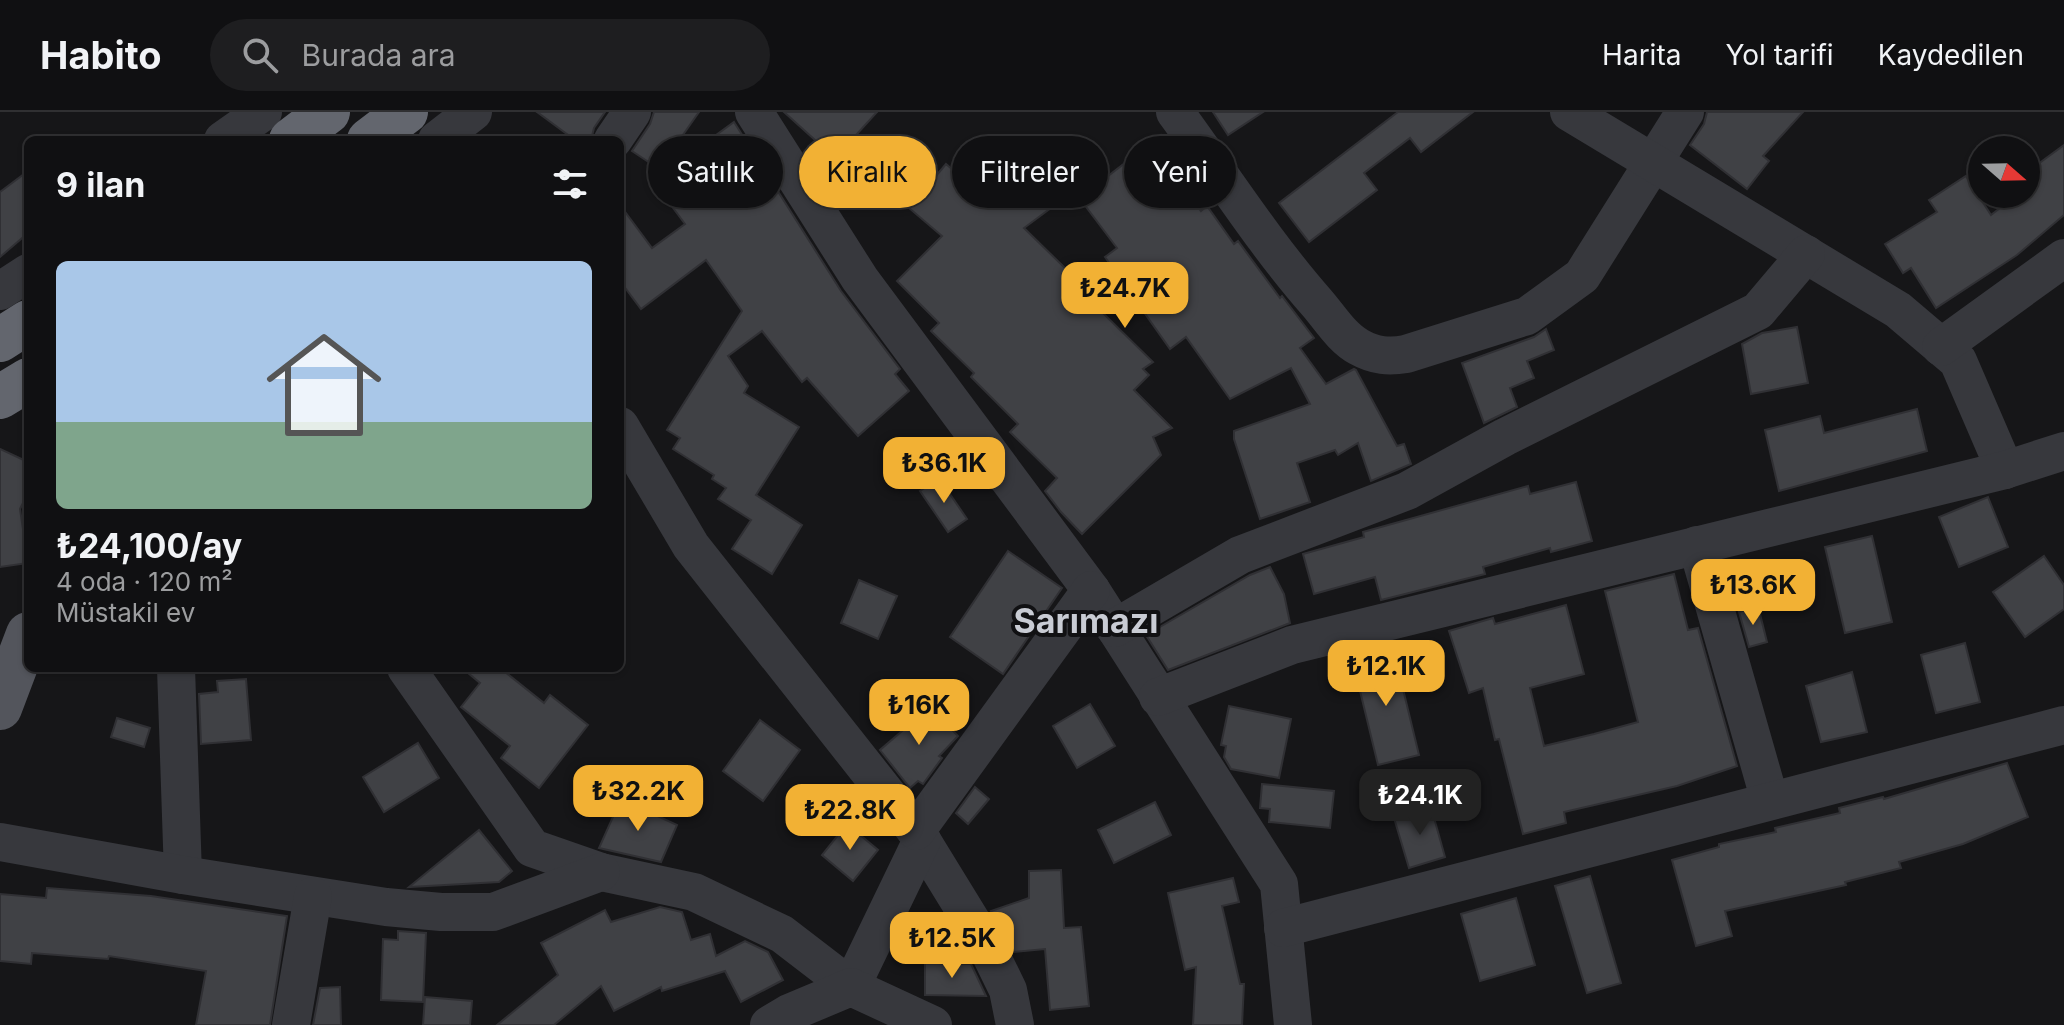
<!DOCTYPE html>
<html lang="tr">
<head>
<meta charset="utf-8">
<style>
  :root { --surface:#101012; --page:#1e1e20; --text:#f1f3f6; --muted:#9c9d9f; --line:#303032; --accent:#f2b134 }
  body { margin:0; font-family:Inter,sans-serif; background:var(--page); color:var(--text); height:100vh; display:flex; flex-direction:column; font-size:30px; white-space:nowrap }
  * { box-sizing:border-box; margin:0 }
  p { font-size:26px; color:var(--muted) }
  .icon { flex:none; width:44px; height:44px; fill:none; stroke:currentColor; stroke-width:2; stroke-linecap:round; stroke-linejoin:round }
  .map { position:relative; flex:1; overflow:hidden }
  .panel { position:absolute; left:24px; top:24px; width:600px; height:536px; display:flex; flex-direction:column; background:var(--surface); border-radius:12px; box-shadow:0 2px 6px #0004,0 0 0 2px var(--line) }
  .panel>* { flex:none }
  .top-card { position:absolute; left:648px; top:24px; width:760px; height:72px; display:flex; gap:16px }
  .needle { width:52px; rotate:110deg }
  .buttons { position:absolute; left:1968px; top:24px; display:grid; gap:16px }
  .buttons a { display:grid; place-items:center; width:72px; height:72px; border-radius:50%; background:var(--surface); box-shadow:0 2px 6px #0004,0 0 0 2px var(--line); font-size:40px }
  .price { position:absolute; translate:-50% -68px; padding:0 18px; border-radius:16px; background:var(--accent); color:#111; font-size:26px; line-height:52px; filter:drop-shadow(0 2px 4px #0008) }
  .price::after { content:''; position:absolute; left:50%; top:48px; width:24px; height:18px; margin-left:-12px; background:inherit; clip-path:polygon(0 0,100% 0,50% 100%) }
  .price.on { background:#222; color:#fff }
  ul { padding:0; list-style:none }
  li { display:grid; align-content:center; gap:16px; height:424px; padding:0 32px }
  li span { display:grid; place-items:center; height:248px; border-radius:12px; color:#555 }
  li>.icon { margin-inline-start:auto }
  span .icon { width:144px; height:144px; fill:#fffc; stroke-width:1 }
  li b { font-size:34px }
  h2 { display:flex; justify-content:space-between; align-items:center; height:96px; padding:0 32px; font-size:34px }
  .tag { padding:0 28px; border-radius:36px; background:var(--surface); box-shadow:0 2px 6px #0004,0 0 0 2px var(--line); font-size:28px; line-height:72px }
  .tag.on { background:var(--accent); color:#111 }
  header { display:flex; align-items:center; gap:48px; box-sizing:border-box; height:112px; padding:0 40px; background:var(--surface); border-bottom:2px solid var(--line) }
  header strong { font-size:38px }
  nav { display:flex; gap:44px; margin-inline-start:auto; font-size:28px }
  .search { width:560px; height:72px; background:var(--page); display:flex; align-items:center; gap:20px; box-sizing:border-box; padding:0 28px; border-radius:44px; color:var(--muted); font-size:30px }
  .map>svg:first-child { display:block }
  .building { fill:#404145; stroke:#303034; stroke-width:2 }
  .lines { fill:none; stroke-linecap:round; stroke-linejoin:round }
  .minor { stroke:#37383d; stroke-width:38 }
  .major { stroke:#53555c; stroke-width:44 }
  .highway { stroke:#63666e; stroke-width:44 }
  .labels { text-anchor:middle; stroke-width:8; stroke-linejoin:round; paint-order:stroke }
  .district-label { font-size:34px; font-weight:bold; fill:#c9ccd4; stroke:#111113 }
</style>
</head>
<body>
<header>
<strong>Habito</strong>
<div class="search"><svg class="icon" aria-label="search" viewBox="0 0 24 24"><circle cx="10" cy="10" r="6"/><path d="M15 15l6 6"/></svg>Burada ara</div>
<nav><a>Harita</a><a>Yol tarifi</a><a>Kaydedilen</a></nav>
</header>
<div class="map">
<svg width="2064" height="913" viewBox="0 0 2064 913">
  <rect width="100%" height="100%" fill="#161618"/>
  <g class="building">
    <polygon points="537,0 605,0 594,16 591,28 575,28"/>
    <polygon points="654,0 699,0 659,57 632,39 650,12"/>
    <polygon points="784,0 877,0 835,46"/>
    <polygon points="1213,0 1263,0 1228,23"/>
    <polygon points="1398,0 1473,0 1421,40 1410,26 1364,61 1377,78 1309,130 1279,91"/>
    <polygon points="1707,0 1803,0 1763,44 1769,49 1747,77 1690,33 1704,12"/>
    <polygon points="734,10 841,179 900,257 895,262 909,279 858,324 807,266 802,270 762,219 728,244 748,274 744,281 799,315 756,383 802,413 772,462 732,437 751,408 718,387 726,376 712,367 714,363 673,337 680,326 667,318 742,199 706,148 641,197 620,169 620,93 652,136 685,112 653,69"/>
    <polygon points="1161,23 1188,58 1177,66 1201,99 1207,94 1234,132 1238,129 1280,186 1282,184 1314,226 1300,236 1326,272 1354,257 1356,258 1397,334 1404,332 1411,352 1371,369 1358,331 1338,343 1335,338 1297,351 1310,390 1260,407 1234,327 1234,319 1310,292 1291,256 1230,287 1186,225 1170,237 1105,145 1117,136 1074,79 1024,116 1067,158 1063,162 1153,250 1143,257 1149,263 1134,278 1172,316 1153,325 1161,343 1082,422 1061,400 1045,379 1057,366 1010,320 1018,312 971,265 974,261 931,219 939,211 897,169 942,124 909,96 946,52 982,83 994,71 1001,77 1067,28 1099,71"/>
    <polygon points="2064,33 2064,103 2017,143 1936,196 1911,156 1903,161 1885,132 1937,100 1929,88 1966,64 1991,103 2018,82 2026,82 2026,76 2040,65 2034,55"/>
    <polygon points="28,59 28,121 0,145 0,80"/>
    <polygon points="1797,215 1808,271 1751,282 1742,232 1762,221"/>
    <polygon points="1546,217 1554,238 1527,249 1534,266 1510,276 1517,295 1484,311 1462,251 1534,225"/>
    <polygon points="1917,297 1927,339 1779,379 1765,318 1820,304 1824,321"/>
    <polygon points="0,337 28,350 28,381 20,397 28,451 0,455"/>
    <polygon points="939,366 967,407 948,420 920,379"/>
    <polygon points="1576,370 1592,429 1551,440 1550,436 1483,455 1485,462 1381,488 1375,465 1314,482 1303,442 1364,425 1363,420 1528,374 1530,382"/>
    <polygon points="1988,385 2008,435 1959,455 1939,405"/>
    <polygon points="1872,424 1892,510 1845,521 1825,435"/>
    <polygon points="1008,439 1062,476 1003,562 950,525"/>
    <polygon points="2044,444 2064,473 2064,497 2025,525 1993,480"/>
    <polygon points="1270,455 1284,482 1290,511 1168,558 1146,523 1250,463"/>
    <polygon points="1674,462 1688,518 1698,516 1737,654 1677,674 1564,700 1566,711 1523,722 1499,627 1495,628 1483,576 1469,581 1449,519 1493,506 1495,512 1566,493 1584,562 1530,576 1544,634 1594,622 1638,610 1605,479"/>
    <polygon points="859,468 897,484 878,527 841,511"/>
    <polygon points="1758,494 1767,530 1749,535 1739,500"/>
    <polygon points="1965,531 1980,590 1936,601 1921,543"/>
    <polygon points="1394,540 1419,643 1378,653 1353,550"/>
    <polygon points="462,556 500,556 544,591 550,583 588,613 539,676 501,646 510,634 461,595 480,571"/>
    <polygon points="1852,560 1867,620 1821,630 1806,574"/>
    <polygon points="246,567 251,628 201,632 199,582 218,580 217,569"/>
    <polygon points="1090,592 1115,634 1077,656 1053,614"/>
    <polygon points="1229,594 1291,607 1279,666 1231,657 1224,645 1226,634 1221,633"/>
    <polygon points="930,595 958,624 939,644 942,646 923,672 918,669 910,676 880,638"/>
    <polygon points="117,606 150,616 144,635 111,625"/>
    <polygon points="760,608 800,638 763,689 723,659"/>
    <polygon points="418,631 439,666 384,700 363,665"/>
    <polygon points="2007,651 2028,705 1963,732 1899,750 1901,756 1845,770 1846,773 1725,799 1732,824 1696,834 1672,748 1719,735 1719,732 1776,720 1775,716 1840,701 1839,696 1883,685 1884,687"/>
    <polygon points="1262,672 1334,679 1330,716 1269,710 1270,697 1260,696"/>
    <polygon points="975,675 989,687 968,712 956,701"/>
    <polygon points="621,687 677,713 661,750 599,736"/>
    <polygon points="1155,690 1171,723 1114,751 1098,718"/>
    <polygon points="1431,695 1445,745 1409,756 1394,706"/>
    <polygon points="847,712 878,738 853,769 822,743"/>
    <polygon points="479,718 512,759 499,770 409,775"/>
    <polygon points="1061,758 1064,816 1081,815 1089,894 1050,898 1045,837 1014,840 991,799 1029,786 1029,759"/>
    <polygon points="1590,764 1621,871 1587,881 1555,774"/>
    <polygon points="1233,766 1239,790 1222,794 1240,872 1244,872 1242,913 1193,913 1196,855 1185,858 1168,781"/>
    <polygon points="47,776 151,784 287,804 270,913 196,913 206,859 109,844 108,847 32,841 31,852 0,849 0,782 46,786"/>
    <polygon points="1516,786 1535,853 1480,869 1461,802"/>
    <polygon points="660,795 682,800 691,828 710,822 716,844 745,829 768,840 783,868 741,890 725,859 662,879 661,875 614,899 601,874 554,913 497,913 558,863 541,831 605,798 611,810"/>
    <polygon points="398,819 426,821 423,890 381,888 383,827 398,828"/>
    <polygon points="925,851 971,852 986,884 925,883"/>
    <polygon points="340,875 341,913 313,913 320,876"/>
    <polygon points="425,885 472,889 470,913 423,913"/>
  </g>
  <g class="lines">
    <g class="minor">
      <polyline points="754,0 860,167 1091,478 1279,772 1293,913"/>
      <path d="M1175 0C1222 64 1265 132 1317 191 1330 206 1342 226 1359 235 1375 244 1389 245 1406 242L1527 204 1582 164 1685 0"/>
      <polyline points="1569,0 1898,198 1958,249 2005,358"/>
      <polyline points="223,28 263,0"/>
      <polyline points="437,28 473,0"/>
      <polyline points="613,28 632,0"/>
      <polyline points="0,179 28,161"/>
      <polyline points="1941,235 2064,146"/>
      <polyline points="620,314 691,434 916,719 986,833 1008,878 1015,913"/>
      <polyline points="1697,433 1770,689"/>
      <polyline points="1115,516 1240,443 1407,379 1505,325 1758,199 1806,142"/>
      <polyline points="176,556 183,763"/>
      <polyline points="406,556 532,736 601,760 694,780 782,822 851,875 922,728"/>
      <polyline points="1158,585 1292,533 2005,358 2064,339"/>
      <polyline points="916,719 1091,478"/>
      <polyline points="0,730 183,763 386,795 441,800 493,800 601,760"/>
      <polyline points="1283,816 2064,613"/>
      <polyline points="291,913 313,784"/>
      <polyline points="769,913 789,901 851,875 933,913"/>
    </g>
    <polyline class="major" points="0,596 28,522"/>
    <g class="highway">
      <polyline points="291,28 328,0"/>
      <polyline points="369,28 406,0"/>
      <polyline points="0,228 28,210"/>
      <polyline points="0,285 28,268"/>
    </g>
  </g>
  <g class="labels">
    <g class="district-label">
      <text x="1086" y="521">Sarımazı</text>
    </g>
  </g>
</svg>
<div class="buttons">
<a><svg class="needle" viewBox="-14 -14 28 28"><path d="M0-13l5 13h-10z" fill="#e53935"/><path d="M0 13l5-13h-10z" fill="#9c9d9f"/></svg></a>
</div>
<b class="price" style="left:1125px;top:218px">₺24.7K</b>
<b class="price" style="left:944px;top:393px">₺36.1K</b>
<b class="price" style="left:1753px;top:515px">₺13.6K</b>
<b class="price" style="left:1386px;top:596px">₺12.1K</b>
<b class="price" style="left:919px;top:635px">₺16K</b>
<b class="price" style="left:638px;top:721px">₺32.2K</b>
<b class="price on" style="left:1420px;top:725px">₺24.1K</b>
<b class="price" style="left:850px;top:740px">₺22.8K</b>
<b class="price" style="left:952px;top:868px">₺12.5K</b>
<div class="top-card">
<a class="tag">Satılık</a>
<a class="tag on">Kiralık</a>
<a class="tag">Filtreler</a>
<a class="tag">Yeni</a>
</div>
<section class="panel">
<h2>9 ilan<svg class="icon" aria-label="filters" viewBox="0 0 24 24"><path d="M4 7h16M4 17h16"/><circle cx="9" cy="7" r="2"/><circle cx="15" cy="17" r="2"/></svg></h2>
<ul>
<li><span style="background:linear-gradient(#a9c7e8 65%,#7fa58c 0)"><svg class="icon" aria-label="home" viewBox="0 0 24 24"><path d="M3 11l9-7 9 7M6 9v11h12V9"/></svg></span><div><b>₺24,100/ay</b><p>4 oda · 120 m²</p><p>Müstakil ev</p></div></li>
</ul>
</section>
</div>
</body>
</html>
